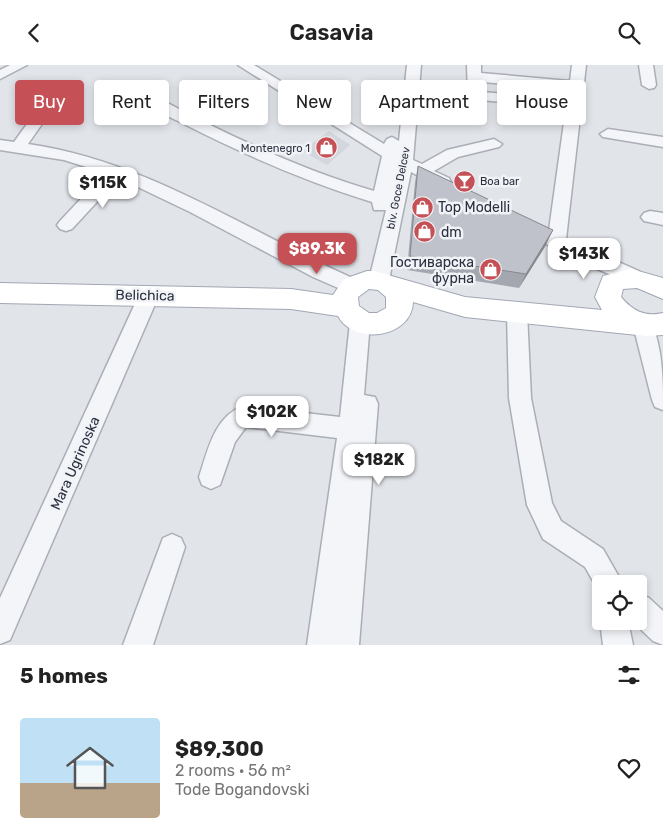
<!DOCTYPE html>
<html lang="en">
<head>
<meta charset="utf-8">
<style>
  :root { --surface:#fff; --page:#f6f6f6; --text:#222; --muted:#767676; --line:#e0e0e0; --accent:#c55055 }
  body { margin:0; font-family:Rubik,sans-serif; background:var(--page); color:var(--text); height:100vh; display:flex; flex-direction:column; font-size:19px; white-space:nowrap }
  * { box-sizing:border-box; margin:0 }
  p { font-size:16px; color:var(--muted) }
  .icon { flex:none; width:28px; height:28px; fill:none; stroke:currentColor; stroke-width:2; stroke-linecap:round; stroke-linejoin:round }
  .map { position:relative; height:580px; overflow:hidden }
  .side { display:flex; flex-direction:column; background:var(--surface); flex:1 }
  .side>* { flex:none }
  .guide { position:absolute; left:15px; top:15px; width:634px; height:45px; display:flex; gap:10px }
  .buttons { position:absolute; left:592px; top:510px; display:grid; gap:10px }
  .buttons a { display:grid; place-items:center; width:55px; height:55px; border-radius:5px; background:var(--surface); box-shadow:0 2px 8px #0003; font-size:25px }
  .price { position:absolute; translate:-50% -42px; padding:0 11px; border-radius:10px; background:#fff; color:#222; font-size:16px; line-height:32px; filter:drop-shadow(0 1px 2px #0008) }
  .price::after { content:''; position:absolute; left:50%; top:30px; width:15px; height:11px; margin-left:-8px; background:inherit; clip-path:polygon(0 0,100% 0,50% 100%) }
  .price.selected { background:var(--accent); color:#fff }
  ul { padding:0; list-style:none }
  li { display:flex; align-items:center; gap:15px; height:125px; padding:0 20px }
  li+li { border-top:1px solid var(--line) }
  li span { display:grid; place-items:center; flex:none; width:140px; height:100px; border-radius:5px; color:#555 }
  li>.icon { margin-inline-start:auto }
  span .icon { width:60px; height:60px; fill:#fffc; stroke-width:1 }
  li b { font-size:21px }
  h2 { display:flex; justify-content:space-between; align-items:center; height:60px; padding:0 20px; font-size:21px }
  .tag { padding:0 18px; border-radius:5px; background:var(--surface); box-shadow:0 2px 8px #0003; font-size:18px; line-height:45px }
  .tag.selected { background:var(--accent); color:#fff }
  header { display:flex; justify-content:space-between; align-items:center; height:65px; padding:0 20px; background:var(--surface); font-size:22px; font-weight:600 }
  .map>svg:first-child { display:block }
  .built { fill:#d4d6de }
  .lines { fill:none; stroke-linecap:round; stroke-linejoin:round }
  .minor-casing { stroke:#aaaeb6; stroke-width:3 }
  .major-casing { stroke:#a2a7b4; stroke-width:2 }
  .minor { fill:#f4f5f8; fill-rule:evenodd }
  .major { fill:#fff; fill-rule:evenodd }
  .wall { fill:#a4a7af }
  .shaded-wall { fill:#86888e }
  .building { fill:#bfc2cb; stroke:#86888e }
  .labels { text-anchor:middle; stroke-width:5; stroke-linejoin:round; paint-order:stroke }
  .far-poi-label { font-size:11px; fill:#2b3040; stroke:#f1f3f7; text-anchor:end }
  .far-street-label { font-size:11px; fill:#2b3040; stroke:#f1f3f7 }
  .poi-label { font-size:14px; fill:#2b3040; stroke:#f1f3f7; text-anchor:start }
  .street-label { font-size:14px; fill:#2b3040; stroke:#f1f3f7 }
</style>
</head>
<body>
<header><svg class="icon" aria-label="back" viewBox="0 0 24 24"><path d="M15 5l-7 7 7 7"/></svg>Casavia<svg class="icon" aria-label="search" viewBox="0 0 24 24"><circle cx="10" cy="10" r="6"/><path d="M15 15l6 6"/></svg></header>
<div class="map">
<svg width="663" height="580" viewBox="0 0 663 580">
  <rect width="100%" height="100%" fill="#e1e4e9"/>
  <polygon class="built" points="329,66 350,80 327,100 302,86"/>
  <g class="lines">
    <defs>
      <g id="minor">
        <polygon points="10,0 27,0 0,14 0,5"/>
        <path d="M238 0H254L384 79 387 74 392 72 399 76 407 0H421L413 95 422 99 447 85 494 74 502 79 499 82 458 92 434 106 449 113 451 117 449 121H437L411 107 389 215 386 220 379 222 372 220 369 215 386 145H374L372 137C307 117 245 90 184 59 173 53 155 47 148 37L150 34H160C229 71 299 104 374 126L382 91Z"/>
        <path d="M467 0H481V8L570 16 572 0H586L566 174 639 206 642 211 639 216 632 218 625 216 572 193 517 163 514 159 517 155 523 153 549 165 566 43 470 34 468 31ZM481 17 569 24 568 34 482 27Z"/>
        <polygon points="639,0 653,0 656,20 654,23 649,24 642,20"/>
        <path d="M56 25 63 29 28 79C148 96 250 168 359 216L362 221 359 226 352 228 345 226 313 212 190 147 119 113 72 164 66 166 60 164 57 160 60 156 105 108 64 95 0 85V75L14 77 51 26Z"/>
        <polygon points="608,64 663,72 663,82 603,72 600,69"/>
        <polygon points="650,146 663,148 663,160 644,156 641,152 644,148"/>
        <polygon points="149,222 156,225 159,230 10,575 0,579 0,533 139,230 142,225"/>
        <polygon points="517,239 524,241 527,247 531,333 552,438 561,456 603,484 623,519 601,519 601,530 585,502 543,474 527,440 509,333 507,247 510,241"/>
        <path d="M360 249 367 251 370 257 364 330 375 332 378 339 359 580H307L337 373 246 362 235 377 220 420 211 424 202 420 199 412C208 385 214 352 243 341L340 352 350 257 353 251Z"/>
        <path d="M643 252 650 254C663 283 663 314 663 345L655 342 652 335 633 260 636 254Z"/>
        <polygon points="172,469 181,473 185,482 153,580 123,580 163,473"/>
        <polygon points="639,529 649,533 663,546 663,580 653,576 632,556 639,556"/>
        <polygon points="601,552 601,556 628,556 633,580 603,580 600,556"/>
      </g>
      <path id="major" d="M631 204 663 213V234L637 223 623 224 621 232C633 246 644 252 663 248V270L647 271 465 252 413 237C412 273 354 281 338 251L291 244 0 238V218L291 224 333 230 344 214 367 206H374L465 232 602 245 595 232 603 211ZM369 224 378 225 386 232V243L377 248H369L359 241 358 232Z"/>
    </defs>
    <use href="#minor" class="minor-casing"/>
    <use href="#major" class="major-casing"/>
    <use href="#minor" class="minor"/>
    <use href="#major" class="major"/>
  </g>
  <polygon class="wall" points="418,101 546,180 519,223 407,205 415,117"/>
  <polygon class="shaded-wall" points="553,165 546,180 519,223 526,209"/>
  <polygon class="building" points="418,101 553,165 526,209 410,191"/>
  <defs>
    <symbol id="shop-disc" viewBox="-11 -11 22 22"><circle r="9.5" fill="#c55055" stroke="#f1f3f7"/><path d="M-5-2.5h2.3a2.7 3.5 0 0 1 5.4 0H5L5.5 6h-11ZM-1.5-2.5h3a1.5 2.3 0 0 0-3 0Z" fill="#fff"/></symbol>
    <symbol id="bar-disc" viewBox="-11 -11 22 22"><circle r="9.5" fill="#c55055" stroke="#f1f3f7"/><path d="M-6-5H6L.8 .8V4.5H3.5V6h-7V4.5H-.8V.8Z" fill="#fff"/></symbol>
  </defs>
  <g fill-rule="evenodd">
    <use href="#shop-disc" x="314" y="70" width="25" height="25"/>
    <use href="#bar-disc" x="452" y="104" width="25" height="25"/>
    <use href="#shop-disc" x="410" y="130" width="25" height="25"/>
    <use href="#shop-disc" x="412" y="154" width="25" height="25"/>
    <use href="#shop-disc" x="478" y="192" width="25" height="25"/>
  </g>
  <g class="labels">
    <g class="far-poi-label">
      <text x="310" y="87">Montenegro 1</text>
      <text x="480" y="120" text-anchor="start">Boa bar</text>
    </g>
    <g class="far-street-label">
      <text transform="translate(398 123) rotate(-79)" y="4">blv. Goce Delcev</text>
    </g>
    <g class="poi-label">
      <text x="438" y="147">Top Modelli</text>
      <text x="441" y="172">dm</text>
      <text x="474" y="202" text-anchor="end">Гостиварска<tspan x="474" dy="16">фурна</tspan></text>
    </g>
    <g class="street-label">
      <text transform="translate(145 230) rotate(1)" y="5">Belichica</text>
      <text transform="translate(75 398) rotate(-66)" y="5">Mara Ugrinoska</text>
    </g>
  </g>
</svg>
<div class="buttons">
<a><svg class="icon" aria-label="locate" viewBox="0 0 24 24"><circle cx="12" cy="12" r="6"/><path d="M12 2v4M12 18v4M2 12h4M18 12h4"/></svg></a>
</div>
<b class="price" style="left:103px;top:144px">$115K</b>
<b class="price selected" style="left:317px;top:210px">$89.3K</b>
<b class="price" style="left:584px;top:215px">$143K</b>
<b class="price" style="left:272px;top:373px">$102K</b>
<b class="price" style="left:379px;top:421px">$182K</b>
<div class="guide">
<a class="tag selected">Buy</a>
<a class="tag">Rent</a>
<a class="tag">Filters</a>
<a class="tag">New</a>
<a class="tag">Apartment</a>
<a class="tag">House</a>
</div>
</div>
<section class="side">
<h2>5 homes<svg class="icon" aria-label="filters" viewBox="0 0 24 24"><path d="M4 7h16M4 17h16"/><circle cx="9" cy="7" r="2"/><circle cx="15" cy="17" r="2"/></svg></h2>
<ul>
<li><span style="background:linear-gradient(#bfe0f5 65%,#b9a48a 0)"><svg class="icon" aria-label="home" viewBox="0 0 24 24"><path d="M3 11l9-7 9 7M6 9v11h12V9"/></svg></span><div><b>$89,300</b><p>2 rooms · 56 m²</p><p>Tode Bogandovski</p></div><svg class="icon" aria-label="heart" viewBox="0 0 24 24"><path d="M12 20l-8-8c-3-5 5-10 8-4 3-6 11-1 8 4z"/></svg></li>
</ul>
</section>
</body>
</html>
